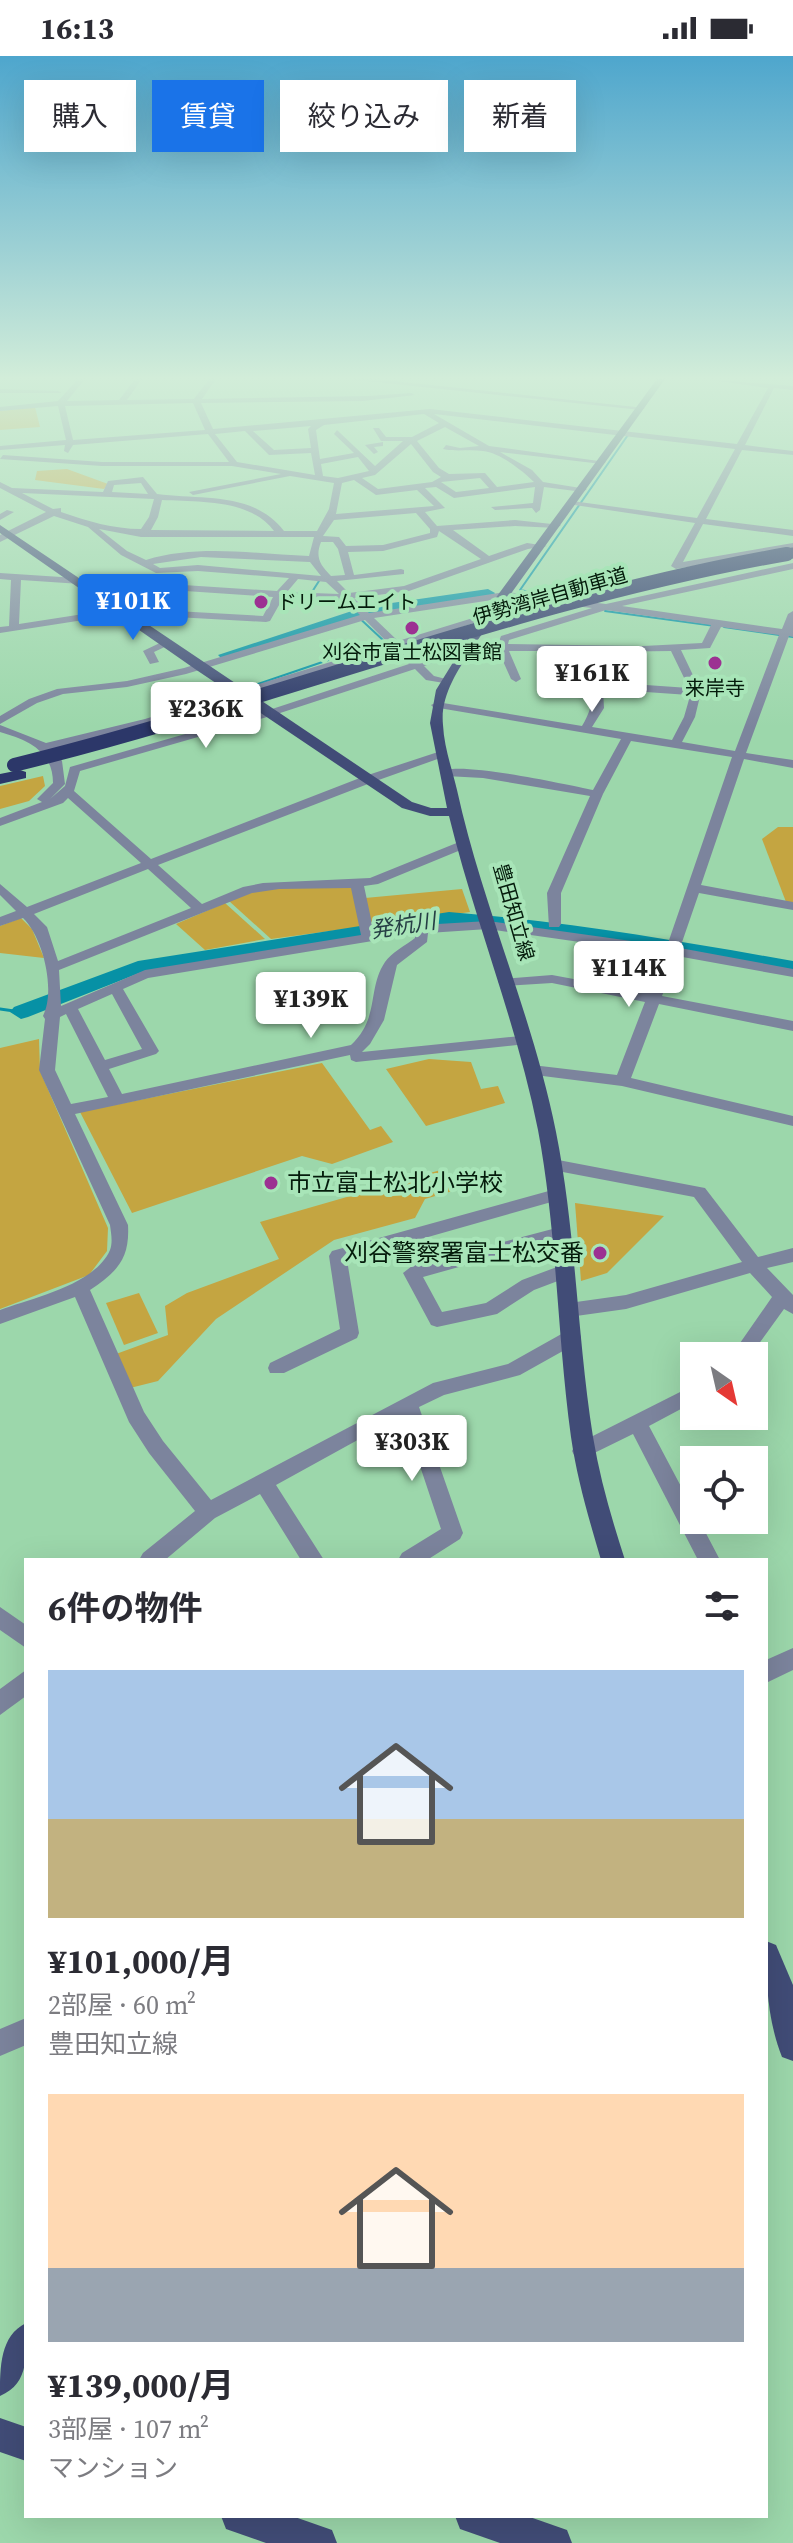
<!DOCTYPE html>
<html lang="ja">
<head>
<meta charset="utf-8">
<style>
  :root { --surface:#fff; --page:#f7f7f7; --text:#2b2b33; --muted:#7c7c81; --accent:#1a73e8 }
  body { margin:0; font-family:"Source Serif 4","Noto Sans JP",serif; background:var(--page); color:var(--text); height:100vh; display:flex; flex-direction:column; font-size:30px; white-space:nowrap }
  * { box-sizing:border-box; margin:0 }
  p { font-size:26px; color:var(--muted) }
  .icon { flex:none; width:44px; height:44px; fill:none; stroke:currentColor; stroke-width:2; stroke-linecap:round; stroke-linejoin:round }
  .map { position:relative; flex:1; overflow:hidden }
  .panel { position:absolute; left:24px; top:1502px; width:744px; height:960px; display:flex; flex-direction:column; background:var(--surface); border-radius:0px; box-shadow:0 8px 32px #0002 }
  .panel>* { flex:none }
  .hud { position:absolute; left:24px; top:24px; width:746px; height:72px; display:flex; gap:16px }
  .needle { width:52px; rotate:146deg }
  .fabs { position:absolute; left:680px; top:1286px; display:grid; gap:16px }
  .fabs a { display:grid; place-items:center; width:88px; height:88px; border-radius:0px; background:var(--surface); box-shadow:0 8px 32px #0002; font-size:40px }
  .price { position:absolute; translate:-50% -68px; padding:0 18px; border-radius:8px; background:#fff; color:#222; font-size:26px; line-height:52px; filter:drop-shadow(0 2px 4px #0008) }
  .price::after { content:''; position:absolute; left:50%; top:48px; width:24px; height:18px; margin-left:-12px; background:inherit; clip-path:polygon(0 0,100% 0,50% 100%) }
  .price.active { background:var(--accent); color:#fff }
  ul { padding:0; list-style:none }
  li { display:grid; align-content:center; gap:16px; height:424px; padding:0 24px }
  li span { display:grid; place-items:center; height:248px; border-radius:0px; color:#555 }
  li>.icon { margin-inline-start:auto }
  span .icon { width:144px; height:144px; fill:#fffc; stroke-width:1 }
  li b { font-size:34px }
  h2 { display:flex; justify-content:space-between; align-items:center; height:96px; padding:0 24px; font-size:34px }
  .pill { padding:0 28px; border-radius:0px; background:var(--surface); box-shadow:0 8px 32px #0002; font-size:28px; line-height:72px }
  .pill.active { background:var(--accent); color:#fff }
  .status { display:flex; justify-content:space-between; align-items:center; height:56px; padding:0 40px; background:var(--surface); direction:ltr }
  .status svg { height:22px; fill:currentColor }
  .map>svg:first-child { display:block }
  .green { fill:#c4a541 }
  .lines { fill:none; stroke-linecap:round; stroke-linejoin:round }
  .stream-far1 { stroke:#0791a5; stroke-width:2 }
  .stream { stroke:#0791a5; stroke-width:3 }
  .river { fill:#0791a5; fill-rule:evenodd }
  .minor { fill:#7c849d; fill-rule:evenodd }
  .major { fill:#414c77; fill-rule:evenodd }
  .highway { fill:#2c3769; fill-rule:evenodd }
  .highway-bridge-far1 { stroke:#2c3769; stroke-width:11 }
  .highway-bridge { stroke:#2c3769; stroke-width:14 }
  .poi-dot { fill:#9c3192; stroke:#a8e5b8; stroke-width:3 }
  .labels { text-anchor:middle; stroke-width:8; stroke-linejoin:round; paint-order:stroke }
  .far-street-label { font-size:20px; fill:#041b0b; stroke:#a8e5b8 }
  .far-poi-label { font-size:20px; fill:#041b0b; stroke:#a8e5b8 }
  .far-water-label { font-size:22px; font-style:italic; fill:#253e44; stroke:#a8e5b8 }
  .poi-label { font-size:24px; fill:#041b0b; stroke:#a8e5b8; text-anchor:start }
</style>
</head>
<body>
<div class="status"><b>16:13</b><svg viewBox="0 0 49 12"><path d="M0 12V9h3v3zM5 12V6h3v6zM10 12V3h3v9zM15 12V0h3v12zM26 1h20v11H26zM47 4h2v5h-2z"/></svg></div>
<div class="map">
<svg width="793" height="2487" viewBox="0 0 793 2487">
  <rect width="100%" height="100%" fill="#9cd7ab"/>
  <g class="green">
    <polygon points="35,351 40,371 0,374 0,355"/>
    <polygon points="67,413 108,428 104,433 35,424 37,415"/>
    <polygon points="43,720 45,730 29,745 0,753 0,730"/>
    <polygon points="778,771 793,771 793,846 786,846 762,783"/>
    <polygon points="353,831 360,871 271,883 229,845 261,832"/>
    <polygon points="462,833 470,856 370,870 365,842"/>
    <polygon points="225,847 265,883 205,894 176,868"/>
    <polygon points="21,862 32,873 44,902 0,897 0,870"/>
    <polygon points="39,983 40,1015 108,1172 107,1195 89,1219 0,1253 0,992"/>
    <polygon points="429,1003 471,1006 481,1033 498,1030 505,1047 426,1070 386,1013"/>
    <polygon points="322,1007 370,1074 381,1070 393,1086 332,1108 302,1100 132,1157 80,1056"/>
    <polygon points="444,1113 456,1134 425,1143 415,1162 334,1184 216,1263 158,1325 130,1332 116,1298 168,1279 165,1250 187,1237 279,1203 260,1166"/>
    <polygon points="575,1147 664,1160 607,1217 581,1225"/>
    <polygon points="139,1237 158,1277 124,1289 106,1247"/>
  </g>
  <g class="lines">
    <g class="stream-far1">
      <polyline points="310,539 319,525"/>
      <polyline points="545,539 520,534 628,379"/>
      <polyline points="605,555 715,570"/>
      <polyline points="724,571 793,581"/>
      <polyline points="258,628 384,585 340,544 307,543"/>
    </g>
    <polyline class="stream" points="0,953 21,956"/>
    <g class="river">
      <polygon points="488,533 495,537 493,540 366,559 231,602 221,602 218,599 364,551"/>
      <path d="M449 856C564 865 679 885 793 905V917L686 898 503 872 449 868 142 916 28 961 21 963 10 956 14 951 138 905Z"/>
    </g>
    <g class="minor">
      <path d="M78 323H85L67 345 119 344 135 323H142L127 344 194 343 209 323H216L202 343 368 340 411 337 415 339 363 345 201 347 213 373 430 353 737 388 768 332 704 323 793 330V334L774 332 745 389 793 395V399L742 394 706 463 793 474V480L703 468 683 506 793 487V493L676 513 671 510 695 467 568 448 572 445 697 462 735 393 434 358 489 390 606 406 602 408 500 396 532 414 543 426 587 433 583 436 544 431 540 454 536 457 532 452 495 454 491 451 533 447 535 431 454 442 436 431 425 432 445 452 425 456 437 470 515 464 561 469 557 472 515 470 453 474 489 500 527 487 547 490 528 493 409 535 354 542 369 557 505 536 606 548 793 507V513L622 550 782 573 788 558 793 555V581L789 580 746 697 793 704V712L744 703 701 829 793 846V854L699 837 680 892 793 913V921L677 900 662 940 793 965V975L659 948 631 1022 793 1060V1070L622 1030 527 1018V1010L532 1009 617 1019 645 946 552 927 505 930 498 926 500 923 552 919 649 937 664 898 488 873 428 877 427 886 397 909 384 964 370 988 362 996 521 980 528 985 526 988 356 1006 351 1004 350 999 75 1058 128 1169C130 1203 117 1216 90 1234L144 1356 163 1385 211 1444 433 1327 508 1308 565 1276H579L581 1281 579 1286 520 1319 444 1339 419 1351 463 1477 460 1483 427 1504H398L402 1497 441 1473 403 1359 276 1429 324 1504H301L260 1438 215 1462 165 1504H139L143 1497 195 1455 149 1397 129 1366 75 1241 0 1268V1254C32 1242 95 1229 110 1194 113 1186 111 1177 110 1169L39 1014 45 963 43 960C56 934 43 881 23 862L0 870V861L16 855 0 839V828L27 851 141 807 68 742 63 747 0 770V762L42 746 37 743 53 727C53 695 28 684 0 676V669L46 687 145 663 389 588 365 564 186 618 127 631 63 638 37 647 0 668V660L29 643 57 633 127 625 184 612 360 559 345 544 283 542 270 565 266 566 122 558 0 577V571L9 570 11 524 0 523V517L277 535 289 522 198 515 156 517 121 499 88 471 54 460 0 486V479L46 456 0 432V426L12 432 103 436 108 425 143 421 157 438C202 444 253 435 284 475H317L329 453 334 427 290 420 193 439 189 436 281 418 232 410H102L0 403 3 399 102 406H229L208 378 73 389 68 397 64 395 65 389 0 394V390L66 384 58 350 0 355V351L58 345ZM193 347 205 374 73 384 65 350ZM424 358 439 367 412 381H386L379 372H373L381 385H403L375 410 337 374 334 378 354 397 320 403 316 374 324 369ZM311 370 308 373 311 392 274 394 253 375ZM445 371 479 390 460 392 446 389 443 393C457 396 469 393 483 395 499 396 523 415 534 426L497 431 485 417 449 418 439 412 417 385ZM245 375 269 399 311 397 315 419 237 406 215 378ZM411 388 433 416 441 421 432 426 378 433 362 422 375 419ZM358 401 369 415 338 422 323 420 321 408ZM480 422 489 432 456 436 441 426ZM354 424 376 439 417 434 434 450 336 458 342 427ZM141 427 148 438 112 436 114 429ZM22 437 154 443 149 461 141 473C113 473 87 465 61 456V452L53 453ZM162 444C200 446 250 443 274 475L151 474 158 461ZM416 457 430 473V477L383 489 346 490 339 481 323 480 334 464ZM99 473 141 481H314L309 500C256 498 197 488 146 504L127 495ZM439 475 481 503 404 530 349 537 337 525 404 518V514L401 513 354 519 348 496 383 495 437 481ZM321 486H333L338 493 345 519 331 520C320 509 315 501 321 486ZM201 501 310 506 321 520 198 509 160 512 153 508ZM298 523 326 526 339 538 287 536ZM21 524 273 541 263 560 122 552 19 568ZM505 542 592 552 501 580 498 588H470L418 605 404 590 495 560 486 558 398 585 374 562ZM606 554 711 569 702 587 643 590 508 588 509 584ZM721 571 779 579 735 695 682 686 695 661 701 636 681 594 710 592ZM395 593 409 608 266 655 70 711 65 730 50 743 65 728 62 705 53 693 153 668ZM471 594H498L511 623 516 626 521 623 509 595H586C592 626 599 641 582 670L437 646 431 649 433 651 621 683 593 734C567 729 457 704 440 716L446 720 483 722 590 740 547 837 549 871H559L561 868V837L603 738 631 685 732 701 667 890 488 865 421 869 374 877 364 830 378 828 468 791V785L464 784 370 822 263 827 243 831 202 848 158 809 373 726 446 700V696H438L365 720 151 803 74 735 80 715 274 659 415 613 426 624 450 628V624L434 620 424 610ZM671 595 689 632 603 626 596 596ZM603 633 689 639 690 640 684 661 672 684 592 671 604 652ZM148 813 191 852 58 905 47 871 34 858ZM351 832 361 879 145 914 61 950 59 914 252 837 279 833ZM415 878V882C406 889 391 897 385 906 367 933 380 962 351 989L122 1038 109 1013 156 998 159 995 123 933 148 922ZM112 938 142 993 105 1004 78 953ZM66 958 108 1041 71 1048 55 1014 60 961Z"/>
      <polygon points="347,323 375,323 645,352 641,354"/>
      <polygon points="0,333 58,335 62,337 0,337"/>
      <polygon points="383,386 383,390 374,391 378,396 374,398 365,389"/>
      <polygon points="7,454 14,456 0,464 0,458"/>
      <polygon points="162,586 171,588 154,596 159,606 150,608 143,595"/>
      <polygon points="553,1103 705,1132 758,1201 793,1192 793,1206 767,1212 793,1239 793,1258 784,1253 750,1300 731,1300 772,1241 750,1217 626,1253 569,1261 563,1259 560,1254 563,1249 569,1247 626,1239 742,1206 694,1141 547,1113 545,1109 547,1105"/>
      <polygon points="556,1133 564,1139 562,1143 347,1204 359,1277 357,1282 284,1317 270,1317 268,1312 270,1307 340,1273 329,1200 332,1195"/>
      <polygon points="560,1171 569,1177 566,1181 423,1221 442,1256 486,1247 522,1224 565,1208 571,1210 574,1215 571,1220 534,1234 497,1258 437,1271 431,1269 403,1217 412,1210"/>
      <polygon points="694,1329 694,1346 649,1370 694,1455 694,1464 699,1464 720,1504 698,1504 633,1378 582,1403 575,1401 572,1395 575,1389"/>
      <polygon points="0,1551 26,1569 26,1592 0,1574"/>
      <polygon points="793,1592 793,1614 766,1627 766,1604"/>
      <polygon points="26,1614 26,1640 0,1659 0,1633"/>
      <polygon points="26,1962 26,1989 0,2000 0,1973"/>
    </g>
    <g class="major">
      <path d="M657 323H665L472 592C457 616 440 640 443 669 444 691 452 713 457 734 482 849 533 960 556 1076 576 1176 577 1280 593 1381 600 1423 612 1464 625 1504H601C589 1463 577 1423 571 1381 557 1279 557 1175 538 1074 517 968 475 866 449 760H430L402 752 195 613 0 477V469L412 746 431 752H447L430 667 436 634 478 566Z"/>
      <path d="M766 1885 776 1889 793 1929V2005L782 2001C767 1963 766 1925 766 1885Z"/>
      <path d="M26 2267C26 2296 31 2327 0 2340 0 2311 0 2280 26 2267Z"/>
      <polygon points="0,2362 26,2371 26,2405 0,2396"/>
      <polygon points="221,2460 292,2460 332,2474 337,2487 266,2487 226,2473"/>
      <polygon points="455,2460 527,2460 567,2474 572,2487 500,2487 460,2473"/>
    </g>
    <polygon class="highway" points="20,714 26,716 26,722 0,728 0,718"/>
    <polyline class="highway-bridge-far1" points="776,500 793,497"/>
    <path class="highway-bridge" d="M14 709C274 645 523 544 787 498"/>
  </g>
  <linearGradient id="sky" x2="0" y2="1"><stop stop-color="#4ea6cd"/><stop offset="0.48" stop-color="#d2edd9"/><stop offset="1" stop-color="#d2edd9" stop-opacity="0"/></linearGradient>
  <rect width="793" height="671" fill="url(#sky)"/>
  <g class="poi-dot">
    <circle cx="261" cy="546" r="8"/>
    <circle cx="412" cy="572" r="8"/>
    <circle cx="715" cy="607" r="8"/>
    <circle cx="271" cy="1127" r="8"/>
    <circle cx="600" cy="1197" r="8"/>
  </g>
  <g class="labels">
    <g class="far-street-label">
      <text transform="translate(550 540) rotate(-16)" y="7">伊勢湾岸自動車道</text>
      <text transform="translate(514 856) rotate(74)" y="7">豊田知立線</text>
    </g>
    <g class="far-poi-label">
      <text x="277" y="553" text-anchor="start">ドリームエイト</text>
      <text x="412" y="603">刈谷市富士松図書館</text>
      <text x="715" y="639">来岸寺</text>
    </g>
    <g class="far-water-label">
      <text transform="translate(403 869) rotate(-9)" y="8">発杭川</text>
    </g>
    <g class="poi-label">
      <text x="287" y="1135">市立富士松北小学校</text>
      <text x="584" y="1205" text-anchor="end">刈谷警察署富士松交番</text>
    </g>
  </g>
</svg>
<div class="fabs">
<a><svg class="needle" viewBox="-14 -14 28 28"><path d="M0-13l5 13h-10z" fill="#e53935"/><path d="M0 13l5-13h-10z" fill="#7c7c81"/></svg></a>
<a><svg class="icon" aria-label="locate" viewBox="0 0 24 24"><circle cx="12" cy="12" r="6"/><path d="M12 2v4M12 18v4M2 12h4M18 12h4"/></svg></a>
</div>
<b class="price active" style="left:133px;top:586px">¥101K</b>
<b class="price" style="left:592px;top:658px">¥161K</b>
<b class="price" style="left:206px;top:694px">¥236K</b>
<b class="price" style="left:629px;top:953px">¥114K</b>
<b class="price" style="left:311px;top:984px">¥139K</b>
<b class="price" style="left:412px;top:1427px">¥303K</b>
<div class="hud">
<a class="pill">購入</a>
<a class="pill active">賃貸</a>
<a class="pill">絞り込み</a>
<a class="pill">新着</a>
</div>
<section class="panel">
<h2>6件の物件<svg class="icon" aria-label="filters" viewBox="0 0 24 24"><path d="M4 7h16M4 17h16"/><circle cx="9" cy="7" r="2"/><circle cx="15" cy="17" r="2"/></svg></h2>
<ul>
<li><span style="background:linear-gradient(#a9c7e8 60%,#c2b280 0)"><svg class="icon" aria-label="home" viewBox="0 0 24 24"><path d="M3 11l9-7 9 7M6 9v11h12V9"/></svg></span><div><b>¥101,000/月</b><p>2部屋 · 60 m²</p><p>豊田知立線</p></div></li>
<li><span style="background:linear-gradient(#ffd9b3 70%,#9aa5b1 0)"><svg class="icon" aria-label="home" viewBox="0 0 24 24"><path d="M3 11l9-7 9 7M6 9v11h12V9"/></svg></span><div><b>¥139,000/月</b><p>3部屋 · 107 m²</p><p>マンション</p></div></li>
</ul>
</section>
</div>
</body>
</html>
